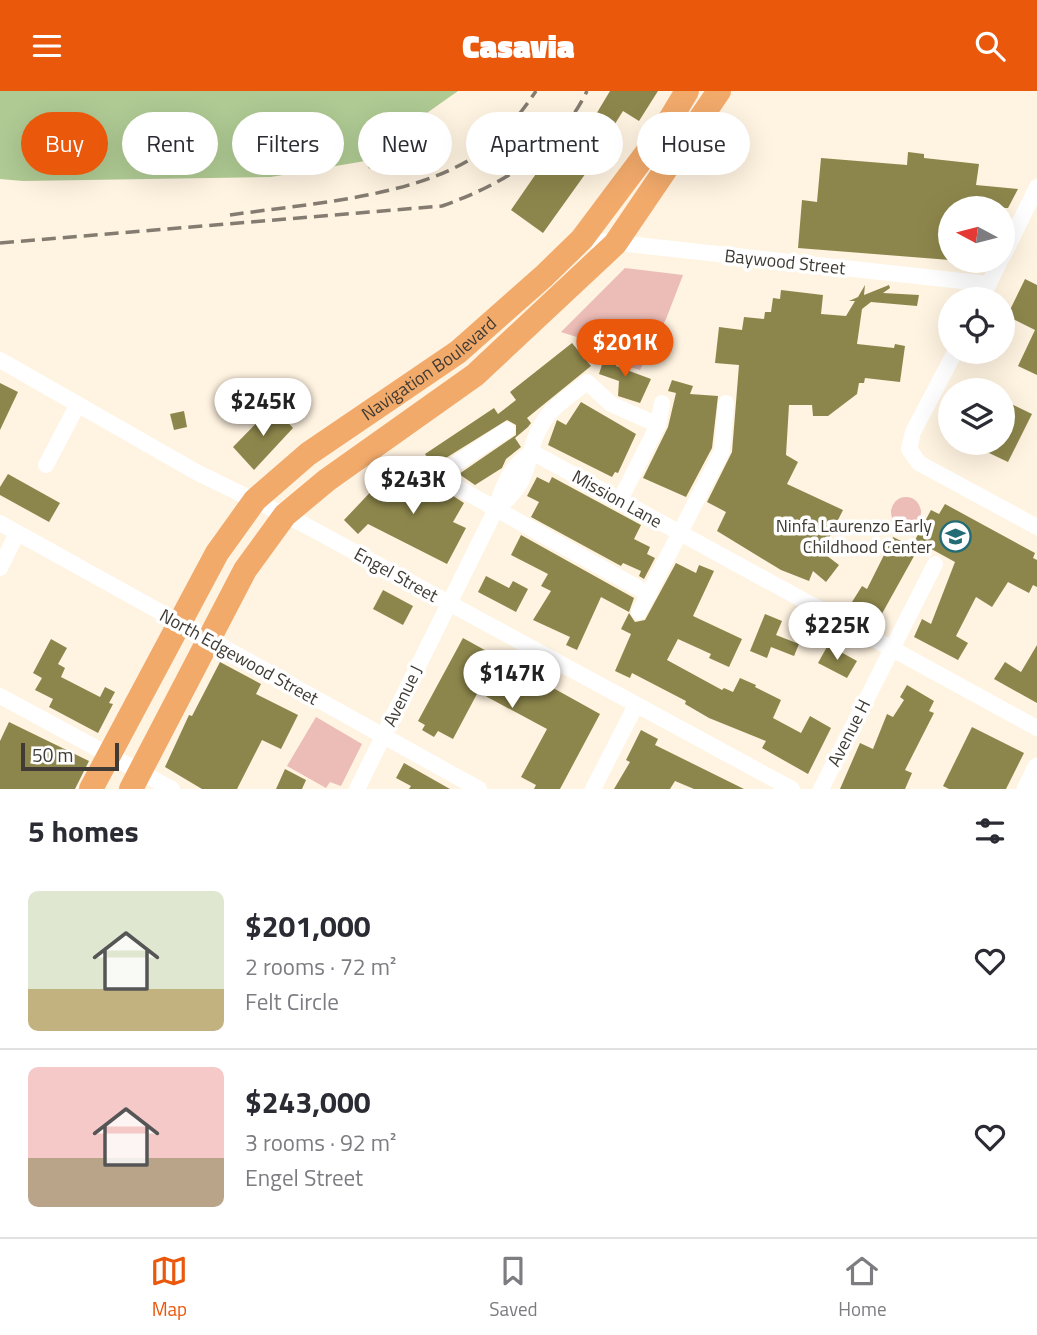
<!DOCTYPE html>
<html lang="en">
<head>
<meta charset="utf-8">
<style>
  :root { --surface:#fff; --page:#f2f2f3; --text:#2b2b33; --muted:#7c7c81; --line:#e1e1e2; --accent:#ea580c }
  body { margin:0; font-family:"Titillium Web",sans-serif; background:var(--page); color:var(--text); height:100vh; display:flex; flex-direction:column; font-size:26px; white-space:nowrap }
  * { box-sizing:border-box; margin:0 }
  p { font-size:23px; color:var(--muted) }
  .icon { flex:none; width:38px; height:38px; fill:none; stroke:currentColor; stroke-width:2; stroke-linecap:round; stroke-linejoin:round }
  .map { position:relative; height:698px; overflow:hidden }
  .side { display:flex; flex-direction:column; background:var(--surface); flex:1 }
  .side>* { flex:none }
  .hud { position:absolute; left:21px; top:21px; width:996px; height:63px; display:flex; gap:14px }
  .needle { width:46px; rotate:277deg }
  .controls { position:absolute; left:938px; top:105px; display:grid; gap:14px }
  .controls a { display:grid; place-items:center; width:77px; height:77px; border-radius:50%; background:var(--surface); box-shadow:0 7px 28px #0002; font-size:35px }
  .scale { position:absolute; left:21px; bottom:18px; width:98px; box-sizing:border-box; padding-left:7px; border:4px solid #403b34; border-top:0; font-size:19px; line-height:24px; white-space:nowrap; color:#403b34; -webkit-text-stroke:5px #fff; paint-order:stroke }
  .price { position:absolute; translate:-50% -60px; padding:0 16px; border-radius:24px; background:#fff; color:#222; font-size:23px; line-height:46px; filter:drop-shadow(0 2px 4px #0008) }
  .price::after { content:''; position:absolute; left:50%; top:42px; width:21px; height:16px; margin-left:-10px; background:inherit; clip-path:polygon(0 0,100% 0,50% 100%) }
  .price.selected { background:var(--accent); color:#fff }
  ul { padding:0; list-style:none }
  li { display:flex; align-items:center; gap:21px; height:175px; padding:0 28px }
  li+li { border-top:2px solid var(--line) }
  li span { display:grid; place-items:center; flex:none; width:196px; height:140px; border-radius:10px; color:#555 }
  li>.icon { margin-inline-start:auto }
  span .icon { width:84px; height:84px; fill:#fffc; stroke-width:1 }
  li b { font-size:30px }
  h2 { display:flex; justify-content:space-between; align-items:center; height:84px; padding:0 28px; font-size:30px }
  .chip { padding:0 24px; border-radius:32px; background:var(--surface); box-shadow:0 7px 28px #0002; font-size:24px; line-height:63px }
  .chip.selected { background:var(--accent); color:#fff }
  header { display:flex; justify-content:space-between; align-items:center; height:91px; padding:0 28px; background:var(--accent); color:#fff; font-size:32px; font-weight:800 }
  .tabs { display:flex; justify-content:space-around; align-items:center; height:98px; border-top:2px solid var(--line); background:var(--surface); font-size:19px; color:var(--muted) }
  .tabs a { display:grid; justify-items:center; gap:4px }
  .tabs .selected { color:var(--accent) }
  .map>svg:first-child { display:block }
  .green { fill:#ecbcb7 }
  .water { fill:#afca93 }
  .building { fill:#8d864c }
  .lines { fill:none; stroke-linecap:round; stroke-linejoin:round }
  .minor { stroke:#fff; stroke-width:16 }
  .tertiary { stroke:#fff; stroke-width:19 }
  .primary { stroke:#f2aa6b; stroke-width:24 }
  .rail { stroke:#847c71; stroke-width:3.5; stroke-dasharray:14 7; stroke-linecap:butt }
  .labels { text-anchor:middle; stroke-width:7; stroke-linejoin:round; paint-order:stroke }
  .street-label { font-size:18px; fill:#403b34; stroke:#fff }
  .poi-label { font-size:18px; fill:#403b34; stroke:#fff; text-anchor:end }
</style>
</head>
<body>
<header><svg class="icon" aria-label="menu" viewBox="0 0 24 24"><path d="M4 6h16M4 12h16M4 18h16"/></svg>Casavia<svg class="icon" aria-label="search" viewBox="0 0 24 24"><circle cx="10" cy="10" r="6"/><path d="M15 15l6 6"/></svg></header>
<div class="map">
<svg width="1037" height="698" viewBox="0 0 1037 698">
  <rect width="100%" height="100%" fill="#fff3e1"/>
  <g class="green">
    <polygon points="625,177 683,184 666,228 640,279 619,273 621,260 561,241"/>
    <circle cx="906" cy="421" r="15"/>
    <polygon points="316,626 362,653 341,695 330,691 326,697 287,675"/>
  </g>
  <polygon class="water" points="0,0 458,0 417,29 425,46 369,78 365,70 271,86 23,90 0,88"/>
  <g class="building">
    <polygon points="610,0 658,0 639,30 623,20 603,52 606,54 543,142 511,119 540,77 549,83 582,37 586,40"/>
    <polygon points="908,61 924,63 924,67 979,73 976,94 1018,98 1008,117 950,117 950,169 798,157 802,109 817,111 821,67 907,74"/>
    <polygon points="1025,188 1037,194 1037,284 1018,275 1035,239 1007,225"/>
    <polygon points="865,194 864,204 889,194 890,197 883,202 919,204 917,215 871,211 862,218 857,253 894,257 895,253 905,255 900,291 865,287 864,292 859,292 857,303 828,325 813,325 812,314 789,314 786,364 798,371 787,393 843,419 822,461 839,474 826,491 813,480 809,490 781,479 717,440 726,421 707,411 732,361 739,274 715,272 719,236 742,239 744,226 764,228 765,221 771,221 773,207 780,208 781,199 823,204 821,223 846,225 855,210 849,210 858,206"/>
    <polygon points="572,252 591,275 527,327 531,332 528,336 515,347 521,356 506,368 502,377 475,394 459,383 516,344 516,334 507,329 433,375 425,363 494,317 498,323 516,309 510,301"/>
    <polygon points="606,261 619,266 616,275 651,288 640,312 618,305 619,290 599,283"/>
    <polygon points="672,289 693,295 690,303 718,305 712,357 686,406 643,387 668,336 676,302 668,300"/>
    <polygon points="0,292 18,301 0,339"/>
    <polygon points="1003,309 1032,323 1008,371 968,352 1003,352"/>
    <polygon points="581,311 636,343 618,382 615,381 612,386 548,354 557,329 566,334"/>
    <polygon points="273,315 293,337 254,379 233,356"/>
    <polygon points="184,320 187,336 174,339 170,323"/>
    <polygon points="408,376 464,412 453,431 466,437 447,473 368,433 358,443 344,429 379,392 392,406"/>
    <polygon points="8,383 60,412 49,431 0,404 0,396"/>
    <polygon points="537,386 549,392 552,386 641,434 634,448 650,456 647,463 655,467 644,488 639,485 641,480 623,472 621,475 531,426 539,411 527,405"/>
    <polygon points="945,413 1035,462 1033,467 1037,469 1037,496 1033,494 1029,502 1008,491 992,516 976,506 956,545 968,552 958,569 914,546 922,528 931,533 955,471 915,449 931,419 939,423"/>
    <polygon points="521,444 634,507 629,521 601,506 577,559 566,554 570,546 533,529 551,500 541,495 548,483 511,464"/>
    <polygon points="893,446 918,458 879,528 852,511 862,495 867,498"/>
    <polygon points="676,472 696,482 699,474 714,480 693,525 742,548 729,576 709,567 711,563 678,548 667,569 722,599 724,597 733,601 740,587 756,594 755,596 781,609 773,627 801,642 810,625 831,637 808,683 762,657 766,650 709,627 685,613 686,610 632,582 630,587 615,580 631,543 621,538 629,522 635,531 645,529"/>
    <polygon points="486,485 509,497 513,490 528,498 516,521 478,501"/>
    <polygon points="383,499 413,515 403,534 373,518"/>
    <polygon points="765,523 782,530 776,544 799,553 794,565 771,556 767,567 750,560"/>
    <polygon points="463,547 600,623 560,698 534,698 536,694 521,686 547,638 478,601 453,648 438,640 434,646 422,639 425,634 418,630"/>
    <polygon points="51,548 67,557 58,573 65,577 61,586 100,606 105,596 115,601 109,612 113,613 98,642 49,616 53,608 35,599 42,587 33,582"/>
    <polygon points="828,554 857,570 847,587 818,572"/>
    <polygon points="1037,554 1037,612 994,588 1005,571 1021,581"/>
    <polygon points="220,571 261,593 256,603 298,624 281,658 262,649 237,698 202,698 165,676 189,624 192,625"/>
    <polygon points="907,594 934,610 929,620 934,622 905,679 912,682 905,698 840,698 860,652 873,658 887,623 893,626 904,609 900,606"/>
    <polygon points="9,631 89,670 75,698 0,698 0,650"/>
    <polygon points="972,636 1024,662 1006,698 949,698 943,695"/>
    <polygon points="641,639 658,648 655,654 744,698 694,698 675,690 670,698 614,698 630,671 626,669"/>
    <polygon points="404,672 450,698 409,698 411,695 396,687"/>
    <polygon points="285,678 306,689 302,698 276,698"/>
  </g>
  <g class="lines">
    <g class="minor">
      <polyline points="582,148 989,193"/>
      <polyline points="1003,165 1037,96"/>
      <polyline points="981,208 1000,170"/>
      <polyline points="955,261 913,341 909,358 919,372 1037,436"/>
      <polyline points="0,269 198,382 303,433 792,698"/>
      <polyline points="507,339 437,385 649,503"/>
      <polyline points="532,361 1037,637"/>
      <polyline points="46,374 78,313"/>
      <polyline points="620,409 658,334 662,312"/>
      <path d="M496 418C538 386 521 364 545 328 555 313 573 303 587 291L611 313 658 334"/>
      <polyline points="0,432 479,698"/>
      <polyline points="0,477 17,442"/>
      <polyline points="639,521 722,360 726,312"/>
      <polyline points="0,605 172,698"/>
      <path d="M357 698 496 418C503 393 510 376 532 361"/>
      <polyline points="593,698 636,614"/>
      <polyline points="821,698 935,473"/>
    </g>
    <polyline class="tertiary" points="1026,698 1037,676"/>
    <g class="primary">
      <path id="s1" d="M91 698 217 462 255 409 308 363 458 261 544 185 582 148 663 40 687 0"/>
      <polyline points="131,698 245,479 285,424 327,389 475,284 615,153 719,0"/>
    </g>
    <g class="rail">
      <path d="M230 124C304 113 410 107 474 66 499 50 520 24 536 0"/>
      <path d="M0 152 442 115C504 93 557 61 587 0"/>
    </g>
  </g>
  <defs>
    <symbol id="school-ring" viewBox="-11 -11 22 22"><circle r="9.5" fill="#fff" stroke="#236c76" stroke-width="1.5"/><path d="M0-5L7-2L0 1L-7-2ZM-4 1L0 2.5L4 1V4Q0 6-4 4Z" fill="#236c76"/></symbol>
  </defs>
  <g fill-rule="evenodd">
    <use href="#school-ring" x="938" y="428" width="35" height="35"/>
  </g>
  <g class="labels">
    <g class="street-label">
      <text transform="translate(785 171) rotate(6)" y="6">Baywood Street</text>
      <text dy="6" stroke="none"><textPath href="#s1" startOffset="551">Navigation Boulevard</textPath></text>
      <text transform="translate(617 408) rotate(29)" y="6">Mission Lane</text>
      <text transform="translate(396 484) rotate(29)" y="6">Engel Street</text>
      <text transform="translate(239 566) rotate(29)" y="6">North Edgewood Street</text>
      <text transform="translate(403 605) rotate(-64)" y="6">Avenue J</text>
      <text transform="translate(849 642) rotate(-63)" y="6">Avenue H</text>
    </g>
    <g class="poi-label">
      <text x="932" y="441">Ninfa Laurenzo Early<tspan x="932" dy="21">Childhood Center</tspan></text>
    </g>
  </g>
</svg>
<div class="controls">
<a><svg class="needle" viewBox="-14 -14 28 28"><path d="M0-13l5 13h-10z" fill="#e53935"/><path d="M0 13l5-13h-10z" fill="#7c7c81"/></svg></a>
<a><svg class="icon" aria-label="locate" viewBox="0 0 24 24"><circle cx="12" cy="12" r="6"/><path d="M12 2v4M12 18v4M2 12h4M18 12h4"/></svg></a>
<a><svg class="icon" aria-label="layers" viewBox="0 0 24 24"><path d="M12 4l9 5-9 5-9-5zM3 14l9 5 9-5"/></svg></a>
</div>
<div class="scale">50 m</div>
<b class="price selected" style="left:625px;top:288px">$201K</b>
<b class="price" style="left:263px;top:347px">$245K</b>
<b class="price" style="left:413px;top:425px">$243K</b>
<b class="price" style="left:837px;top:571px">$225K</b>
<b class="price" style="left:512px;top:619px">$147K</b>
<div class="hud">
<a class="chip selected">Buy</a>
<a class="chip">Rent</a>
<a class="chip">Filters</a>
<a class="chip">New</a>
<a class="chip">Apartment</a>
<a class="chip">House</a>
</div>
</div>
<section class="side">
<h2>5 homes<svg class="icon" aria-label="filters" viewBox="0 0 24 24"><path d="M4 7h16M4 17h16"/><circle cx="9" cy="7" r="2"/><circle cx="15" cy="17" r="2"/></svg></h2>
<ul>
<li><span style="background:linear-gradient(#dfe7d0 70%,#c2b280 0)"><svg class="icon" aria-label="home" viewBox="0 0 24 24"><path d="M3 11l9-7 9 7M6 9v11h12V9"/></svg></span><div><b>$201,000</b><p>2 rooms · 72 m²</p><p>Felt Circle</p></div><svg class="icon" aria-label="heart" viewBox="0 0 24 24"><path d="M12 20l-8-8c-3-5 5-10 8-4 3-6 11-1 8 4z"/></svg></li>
<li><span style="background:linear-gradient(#f6c9c9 65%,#b9a48a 0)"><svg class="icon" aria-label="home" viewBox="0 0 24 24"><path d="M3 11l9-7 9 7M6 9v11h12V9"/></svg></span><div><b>$243,000</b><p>3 rooms · 92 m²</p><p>Engel Street</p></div><svg class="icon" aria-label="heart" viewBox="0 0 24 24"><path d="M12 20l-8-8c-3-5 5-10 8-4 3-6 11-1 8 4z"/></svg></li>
</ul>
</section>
<nav class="tabs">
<a class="selected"><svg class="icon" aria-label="map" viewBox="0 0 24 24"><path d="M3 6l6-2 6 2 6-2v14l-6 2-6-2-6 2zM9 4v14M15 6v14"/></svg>Map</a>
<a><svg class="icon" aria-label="saved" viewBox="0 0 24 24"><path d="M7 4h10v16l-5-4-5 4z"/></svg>Saved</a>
<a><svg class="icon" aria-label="home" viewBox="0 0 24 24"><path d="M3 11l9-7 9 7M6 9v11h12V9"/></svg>Home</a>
</nav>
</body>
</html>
